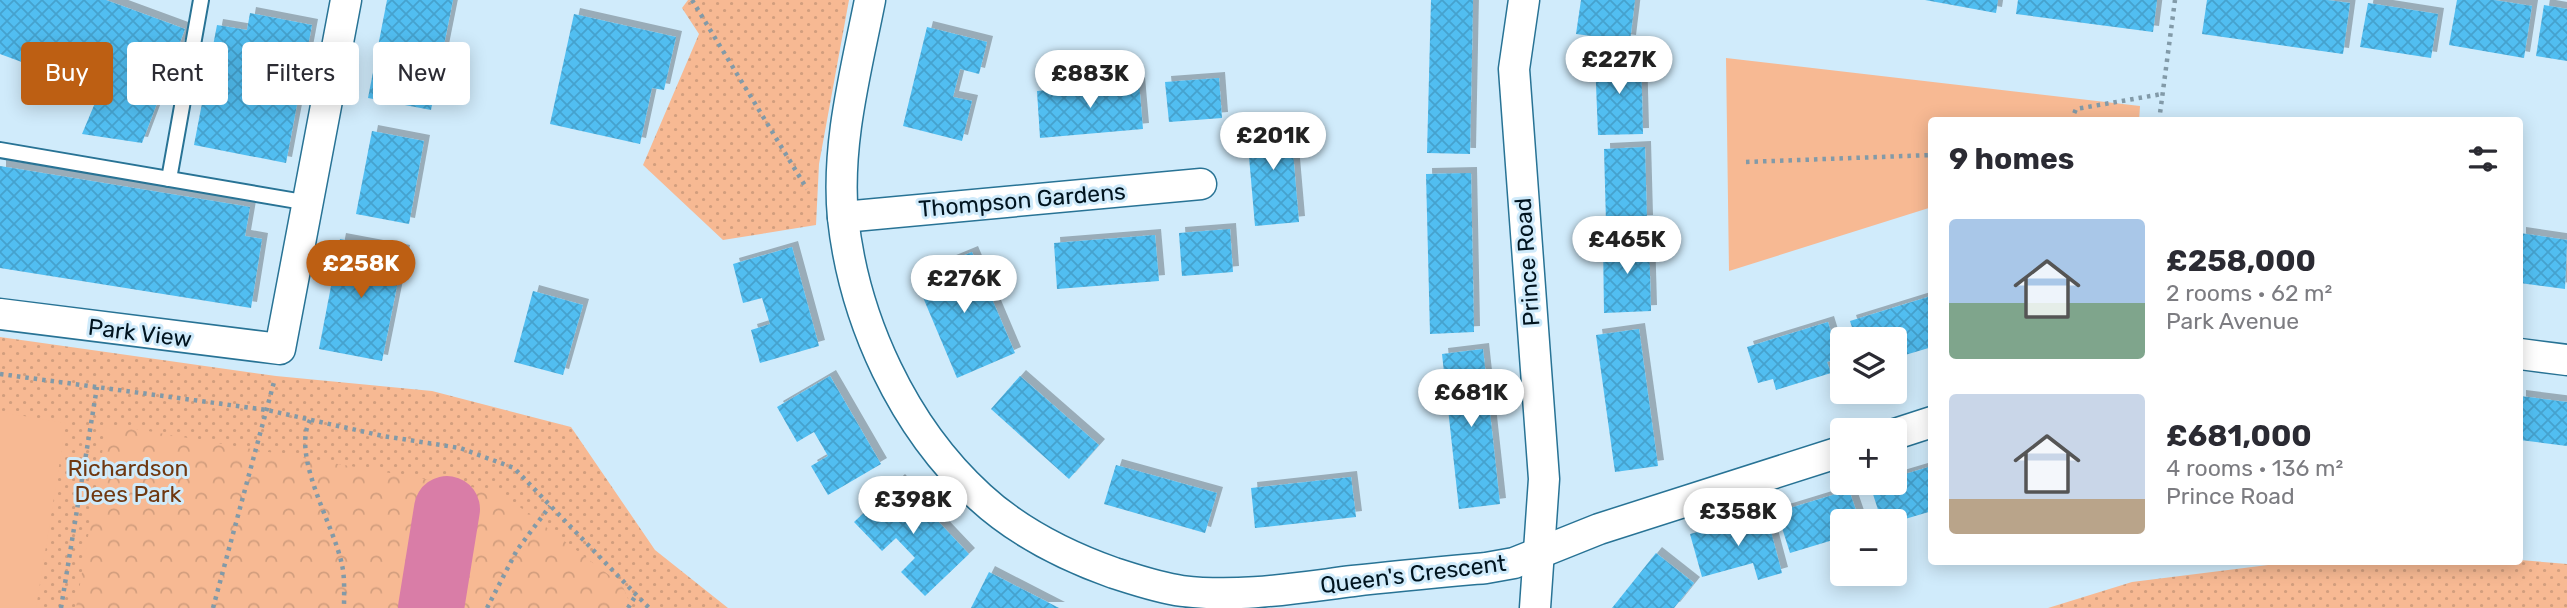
<!DOCTYPE html>
<html lang="en">
<head>
<meta charset="utf-8">
<style>
  :root { --surface:#fff; --page:#f2f2f3; --text:#2b2b33; --muted:#7c7c81; --accent:#bd5f13 }
  body { margin:0; font-family:Rubik,sans-serif; background:var(--page); color:var(--text); height:100vh; display:flex; flex-direction:column; font-size:26px; white-space:nowrap }
  * { box-sizing:border-box; margin:0 }
  p { font-size:23px; color:var(--muted) }
  .icon { flex:none; width:38px; height:38px; fill:none; stroke:currentColor; stroke-width:2; stroke-linecap:round; stroke-linejoin:round }
  .map { position:relative; flex:1; overflow:hidden }
  .panel { position:absolute; left:1928px; top:117px; width:595px; height:448px; display:flex; flex-direction:column; background:var(--surface); border-radius:7px; box-shadow:0 4px 18px #0003 }
  .panel>* { flex:none }
  .guide { position:absolute; left:21px; top:42px; width:665px; height:63px; display:flex; gap:14px }
  .fabs { position:absolute; left:1830px; top:327px; display:grid; gap:14px }
  .fabs a { display:grid; place-items:center; width:77px; height:77px; border-radius:7px; background:var(--surface); box-shadow:0 4px 18px #0003; font-size:35px }
  .price { position:absolute; translate:-50% -60px; padding:0 16px; border-radius:24px; background:#fff; color:#222; font-size:23px; line-height:46px; filter:drop-shadow(0 2px 4px #0008) }
  .price::after { content:''; position:absolute; left:50%; top:42px; width:21px; height:16px; margin-left:-10px; background:inherit; clip-path:polygon(0 0,100% 0,50% 100%) }
  .price.current { background:var(--accent); color:#fff }
  ul { padding:0; list-style:none }
  li { display:flex; align-items:center; gap:21px; height:175px; padding:0 21px }
  li span { display:grid; place-items:center; flex:none; width:196px; height:140px; border-radius:7px; color:#555 }
  li>.icon { margin-inline-start:auto }
  span .icon { width:84px; height:84px; fill:#fffc; stroke-width:1 }
  li b { font-size:30px }
  h2 { display:flex; justify-content:space-between; align-items:center; height:84px; padding:0 21px; font-size:30px }
  .pill { padding:0 24px; border-radius:7px; background:var(--surface); box-shadow:0 4px 18px #0003; font-size:24px; line-height:63px }
  .pill.current { background:var(--accent); color:#fff }
  .map>svg:first-child { display:block }
  .grass { fill:url(#grass-dots) }
  .forest { fill:url(#forest-crowns) }
  .garden { fill:#f7b993 }
  .lines { fill:none; stroke-linecap:round; stroke-linejoin:round }
  .river { stroke:#d97da7; stroke-width:66 }
  .building { fill:url(#building-cross-hatch); filter:url(#shadow) }
  .service-casing { stroke:#287395; stroke-width:18 }
  .minor-casing { stroke:#287395; stroke-width:33 }
  .path { stroke:#829aa8; stroke-width:4.5; stroke-dasharray:3.5 5; stroke-linecap:butt }
  .service { stroke:#fff; stroke-width:14 }
  .minor { stroke:#fff; stroke-width:30 }
  .labels { text-anchor:middle; stroke-width:6; stroke-linejoin:round; paint-order:stroke }
  .street-label { font-size:23px; fill:#01141f; stroke:#d0ebfb }
  .park-label { font-size:23px; fill:#6f3811; stroke:#d0ebfb }
</style>
</head>
<body>
<div class="map">
<svg width="2567" height="608" viewBox="0 0 2567 608">
  <defs>
    <pattern id="grass-dots" width="8" height="8" patternUnits="userSpaceOnUse" patternTransform="scale(1.75)"><rect width="8" height="8" fill="#f7b993"/><path d="M2 2h.1M6 6h.1" fill="none" stroke="#d29e7e" stroke-width="1.8" stroke-linecap="round"/></pattern>
    <pattern id="forest-crowns" width="20" height="18" patternUnits="userSpaceOnUse" patternTransform="scale(1.75)"><rect width="20" height="18" fill="#f7b993"/><path d="M2 6a3 3 0 1 1 6 0M12 15a3 3 0 1 1 6 0" fill="none" stroke="#d29e7e"/></pattern>
    <pattern id="building-cross-hatch" width="8" height="8" patternUnits="userSpaceOnUse" patternTransform="scale(1.75)"><rect width="8" height="8" fill="#51bef1"/><path d="M0 0l8 8M0 8l8-8" fill="none" stroke="#45a2ce"/></pattern>
    <filter id="shadow"><feDropShadow dx="6" dy="-6" stdDeviation="0" flood-color="#0004"/></filter>
  </defs>
  <rect width="100%" height="100%" fill="#d0ebfb"/>
  <g class="grass">
    <polygon points="688,0 849,0 819,164 816,225 723,240 643,165 699,34 682,8"/>
    <polygon points="0,337 276,376 432,391 571,427 655,550 728,608 0,608"/>
    <polygon points="2520,560 2567,564 2567,608 2048,608 2132,582 2292,562"/>
  </g>
  <polygon class="forest" points="107,424 500,492 622,585 632,608 76,608"/>
  <g class="garden">
    <polygon points="1726,58 2140,106 2139,121 1932,121 1932,207 1729,271"/>
    <polygon points="0,412 66,423 36,608 0,608"/>
  </g>
  <g class="lines">
    <polyline class="river" points="431,608 447,509"/>
  </g>
  <g class="building">
    <polygon points="0,0 106,0 185,29 142,143 82,134 100,91 0,54"/>
    <polygon points="387,0 453,0 431,110 368,98"/>
    <polygon points="1431,0 1473,0 1470,154 1427,153"/>
    <polygon points="1581,0 1635,0 1630,41 1576,34"/>
    <polygon points="1925,0 1998,0 1996,13"/>
    <polygon points="2018,0 2157,0 2153,32 2016,14"/>
    <polygon points="2207,0 2327,0 2350,3 2343,54 2202,34"/>
    <polygon points="2457,0 2494,0 2532,6 2524,58 2449,45"/>
    <polygon points="2368,3 2438,14 2431,58 2360,47"/>
    <polygon points="2544,5 2567,9 2567,61 2536,56"/>
    <polygon points="250,13 312,25 286,163 194,145 217,25 247,30"/>
    <polygon points="574,14 676,37 664,90 652,88 640,144 550,124"/>
    <polygon points="927,27 987,42 979,74 960,69 953,97 972,101 962,141 903,126"/>
    <polygon points="1641,57 1643,134 1598,135 1595,59"/>
    <polygon points="1219,78 1222,118 1169,122 1165,82"/>
    <polygon points="1139,83 1143,129 1040,138 1037,91"/>
    <polygon points="1290,118 1299,222 1255,226 1246,122"/>
    <polygon points="372,131 424,141 409,224 356,214"/>
    <polygon points="1645,147 1647,221 1606,222 1604,149"/>
    <polygon points="0,166 250,207 245,236 262,239 251,308 0,268"/>
    <polygon points="1471,173 1474,332 1430,334 1426,174"/>
    <polygon points="1230,229 1233,272 1182,276 1179,233"/>
    <polygon points="2520,233 2567,240 2565,289 2520,283"/>
    <polygon points="1155,235 1159,281 1057,289 1054,243"/>
    <polygon points="340,239 404,251 382,361 319,349"/>
    <polygon points="1649,240 1651,311 1604,313 1603,241"/>
    <polygon points="792,247 819,346 760,363 751,330 770,324 762,298 743,303 733,264"/>
    <polygon points="972,252 1015,353 957,378 914,276"/>
    <polygon points="533,291 583,305 563,375 514,362"/>
    <polygon points="1931,296 1932,347 1895,358 1895,340 1856,340 1850,321"/>
    <polygon points="1828,322 1839,358 1827,362 1831,373 1776,390 1773,379 1758,383 1747,347"/>
    <polygon points="1639,329 1658,466 1615,472 1596,335"/>
    <polygon points="1483,349 1500,504 1459,509 1442,354"/>
    <polygon points="830,376 881,464 828,495 811,466 828,456 814,432 797,442 777,407"/>
    <polygon points="1020,376 1099,445 1069,479 991,409"/>
    <polygon points="2520,396 2567,402 2567,446 2520,440"/>
    <polygon points="1116,465 1217,493 1205,533 1104,504"/>
    <polygon points="1932,466 1932,511 1895,522 1882,522 1870,485 1895,483 1895,477"/>
    <polygon points="1351,477 1356,517 1255,528 1251,488"/>
    <polygon points="899,480 969,554 925,596 901,572 915,558 896,538 882,551 854,522"/>
    <polygon points="1849,490 1860,522 1843,522 1843,537 1790,553 1777,512"/>
    <polygon points="1766,513 1782,573 1758,580 1753,563 1702,577 1690,534"/>
    <polygon points="1656,553 1694,583 1674,608 1612,608"/>
    <polygon points="989,572 1059,608 971,608"/>
  </g>
  <g class="lines">
    <defs>
      <g id="service">
        <polyline points="0,150 309,203"/>
        <polyline points="169,179 201,0"/>
      </g>
      <g id="minor">
        <path d="M870 0C856 71 836 145 843 218 854 320 903 427 980 497 1018 532 1066 556 1114 573 1136 580 1159 588 1182 591 1239 598 1296 588 1353 581 1397 576 1442 572 1486 568L1514 563 1599 529 1843 451"/>
        <polyline points="1524,0 1514,69 1544,479 1535,608"/>
        <polyline points="843,217 1201,184"/>
        <polyline points="0,314 280,349 346,0"/>
        <polyline points="2520,354 2567,360"/>
        <polyline points="1895,434 1932,422"/>
      </g>
    </defs>
    <use href="#service" class="service-casing"/>
    <use href="#minor" class="minor-casing"/>
    <g class="path">
      <polyline points="692,0 807,189"/>
      <polyline points="2071,121 2076,109 2162,94"/>
      <polyline points="2159,121 2175,0"/>
      <polyline points="1746,162 1932,155"/>
      <polyline points="0,374 267,410 383,436 460,448 514,468 649,608"/>
      <path d="M310 420C291 457 334 525 342 565 345 578 344 594 344 608"/>
      <polyline points="61,608 97,387"/>
      <polyline points="213,608 274,382"/>
      <polyline points="487,608 517,550 550,506"/>
      <polyline points="628,608 636,595"/>
    </g>
    <use href="#service" class="service"/>
    <use href="#minor" class="minor"/>
  </g>
  <g class="labels">
    <g class="street-label">
      <text transform="translate(1022 200) rotate(-5)" y="8">Thompson Gardens</text>
      <text transform="translate(1527 262) rotate(-94)" y="8">Prince Road</text>
      <text transform="translate(140 333) rotate(7)" y="8">Park View</text>
      <text transform="translate(1413 574) rotate(-7)" y="8">Queen's Crescent</text>
    </g>
    <g class="park-label">
      <text x="128" y="476">Richardson<tspan x="128" dy="26">Dees Park</tspan></text>
    </g>
  </g>
</svg>
<div class="fabs">
<a><svg class="icon" aria-label="layers" viewBox="0 0 24 24"><path d="M12 4l9 5-9 5-9-5zM3 14l9 5 9-5"/></svg></a>
<a>+</a>
<a>−</a>
</div>
<b class="price" style="left:1619px;top:96px">£227K</b>
<b class="price" style="left:1090px;top:110px">£883K</b>
<b class="price" style="left:1273px;top:172px">£201K</b>
<b class="price" style="left:1627px;top:276px">£465K</b>
<b class="price current" style="left:361px;top:300px">£258K</b>
<b class="price" style="left:964px;top:315px">£276K</b>
<b class="price" style="left:1471px;top:429px">£681K</b>
<b class="price" style="left:913px;top:536px">£398K</b>
<b class="price" style="left:1738px;top:548px">£358K</b>
<div class="guide">
<a class="pill current">Buy</a>
<a class="pill">Rent</a>
<a class="pill">Filters</a>
<a class="pill">New</a>
</div>
<section class="panel">
<h2>9 homes<svg class="icon" aria-label="filters" viewBox="0 0 24 24"><path d="M4 7h16M4 17h16"/><circle cx="9" cy="7" r="2"/><circle cx="15" cy="17" r="2"/></svg></h2>
<ul>
<li><span style="background:linear-gradient(#a9c7e8 60%,#7fa58c 0)"><svg class="icon" aria-label="home" viewBox="0 0 24 24"><path d="M3 11l9-7 9 7M6 9v11h12V9"/></svg></span><div><b>£258,000</b><p>2 rooms · 62 m²</p><p>Park Avenue</p></div></li>
<li><span style="background:linear-gradient(#c9d6e8 75%,#b9a48a 0)"><svg class="icon" aria-label="home" viewBox="0 0 24 24"><path d="M3 11l9-7 9 7M6 9v11h12V9"/></svg></span><div><b>£681,000</b><p>4 rooms · 136 m²</p><p>Prince Road</p></div></li>
</ul>
</section>
</div>
</body>
</html>
